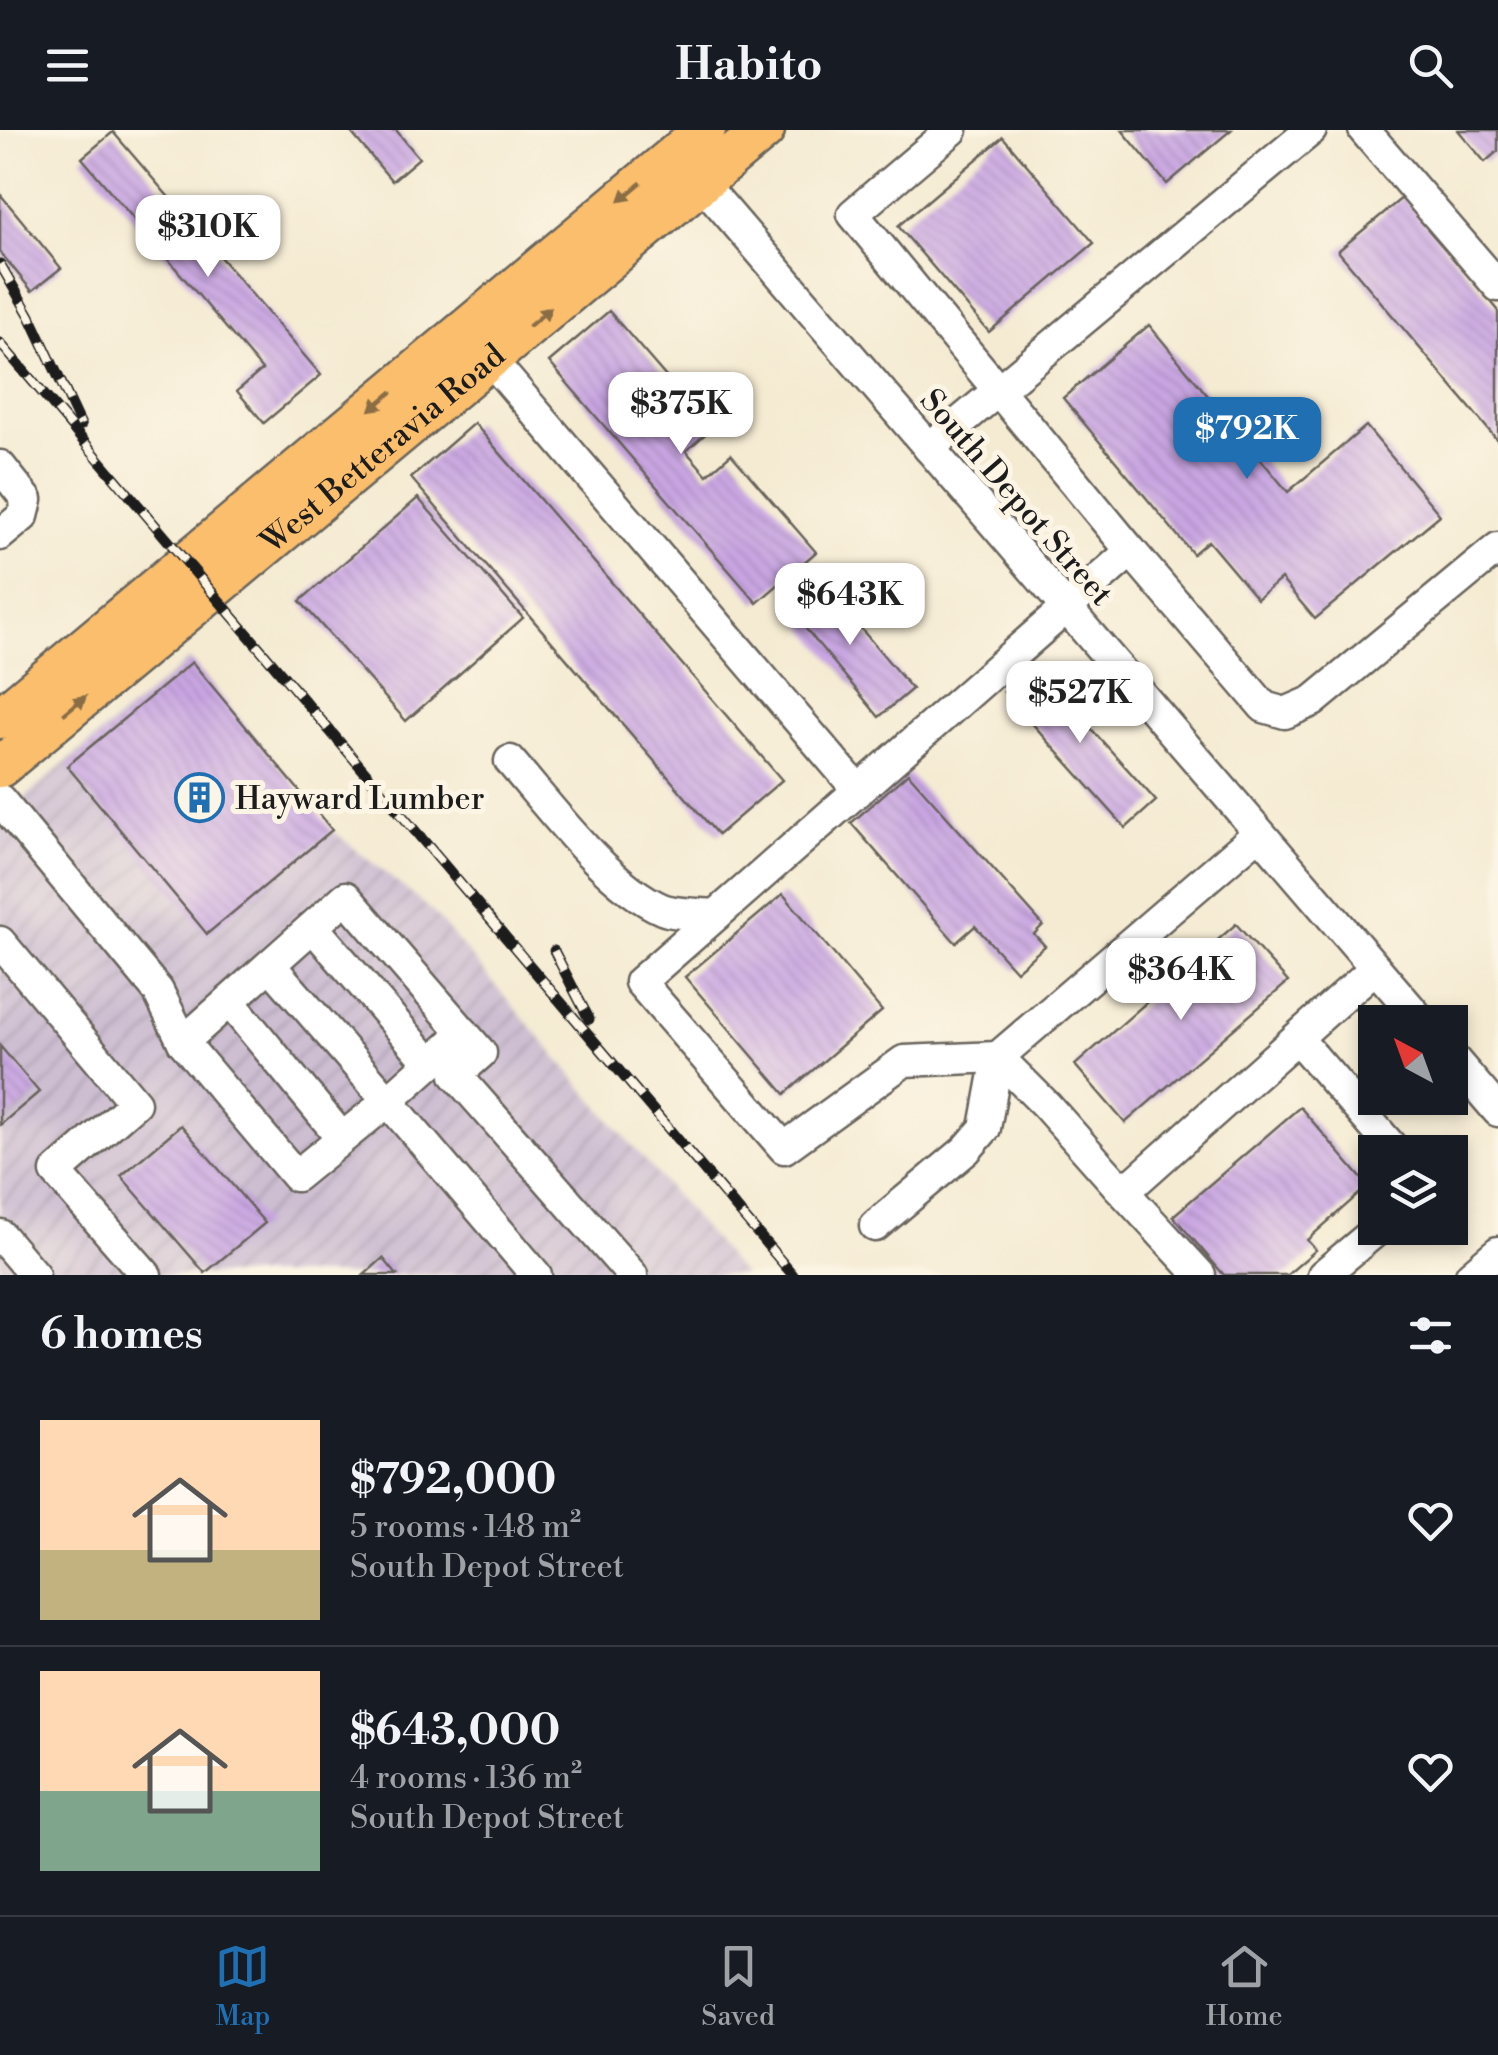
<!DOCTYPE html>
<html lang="en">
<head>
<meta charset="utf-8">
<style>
  :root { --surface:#171b24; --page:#20242c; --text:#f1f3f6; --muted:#9ea1a6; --line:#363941; --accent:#1f6fb2 }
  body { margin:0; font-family:"Libre Bodoni",serif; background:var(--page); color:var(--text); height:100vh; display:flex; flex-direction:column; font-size:38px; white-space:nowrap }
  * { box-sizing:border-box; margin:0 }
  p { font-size:32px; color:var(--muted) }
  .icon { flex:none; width:55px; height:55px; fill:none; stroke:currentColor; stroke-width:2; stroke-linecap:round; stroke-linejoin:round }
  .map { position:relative; height:1145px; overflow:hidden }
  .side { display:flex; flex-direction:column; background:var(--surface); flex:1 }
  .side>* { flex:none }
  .needle { width:65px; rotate:319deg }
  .tools { position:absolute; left:1358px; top:875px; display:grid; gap:20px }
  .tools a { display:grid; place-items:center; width:110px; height:110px; border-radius:0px; background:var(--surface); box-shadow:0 5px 15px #0003; font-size:50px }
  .price { position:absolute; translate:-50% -85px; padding:0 22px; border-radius:20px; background:#fff; color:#222; font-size:32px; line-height:65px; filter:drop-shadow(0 2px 5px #0008) }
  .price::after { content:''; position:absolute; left:50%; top:60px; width:30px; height:22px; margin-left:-15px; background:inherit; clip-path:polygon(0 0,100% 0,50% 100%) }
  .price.active { background:var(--accent); color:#fff }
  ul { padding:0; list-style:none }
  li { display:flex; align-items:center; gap:30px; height:250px; padding:0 40px }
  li+li { border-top:2px solid var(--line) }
  li span { display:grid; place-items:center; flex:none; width:280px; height:200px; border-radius:0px; color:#555 }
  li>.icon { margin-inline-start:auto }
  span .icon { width:120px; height:120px; fill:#fffc; stroke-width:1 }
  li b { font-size:42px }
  h2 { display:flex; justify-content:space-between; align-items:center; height:120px; padding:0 40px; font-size:42px }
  header { display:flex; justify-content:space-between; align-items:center; height:130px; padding:0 40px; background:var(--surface); font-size:45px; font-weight:700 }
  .menu { display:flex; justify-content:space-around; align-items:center; height:140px; border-top:2px solid var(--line); background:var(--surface); font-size:28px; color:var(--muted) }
  .menu a { display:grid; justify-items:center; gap:5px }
  .menu .active { color:var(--accent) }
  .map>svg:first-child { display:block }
  .industrial { fill:url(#industrial-furrows) }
  .building { fill:url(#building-back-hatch) }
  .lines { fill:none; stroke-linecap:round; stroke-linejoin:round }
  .minor-casing { stroke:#68645c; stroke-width:35 }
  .major-casing { stroke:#68645c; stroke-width:45 }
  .minor { stroke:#fff; stroke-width:30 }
  .major { stroke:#fabe6d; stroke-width:40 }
  .rail-casing { stroke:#1c1c1c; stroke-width:11 }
  .rail { stroke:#fcf5e5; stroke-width:8; stroke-dasharray:22; stroke-linecap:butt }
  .oneway { fill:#8b6d44 }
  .labels { text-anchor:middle; stroke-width:10; stroke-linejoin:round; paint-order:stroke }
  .street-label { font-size:32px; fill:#1c1c1c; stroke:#fcf5e5 }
  .poi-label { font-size:32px; fill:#1c1c1c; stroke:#fcf5e5; text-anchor:start }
</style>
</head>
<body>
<header><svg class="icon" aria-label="menu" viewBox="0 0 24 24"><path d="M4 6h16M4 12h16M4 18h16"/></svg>Habito<svg class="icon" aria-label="search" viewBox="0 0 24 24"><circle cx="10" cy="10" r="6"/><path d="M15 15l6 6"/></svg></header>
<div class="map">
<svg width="1498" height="1145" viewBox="0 0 1498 1145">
  <defs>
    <pattern id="industrial-furrows" width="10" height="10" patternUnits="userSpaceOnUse" patternTransform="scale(2.5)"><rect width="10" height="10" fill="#cdbed2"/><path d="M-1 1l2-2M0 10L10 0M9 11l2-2" fill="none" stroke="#afa3b4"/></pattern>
    <pattern id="building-back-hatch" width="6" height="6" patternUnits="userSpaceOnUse" patternTransform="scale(2.5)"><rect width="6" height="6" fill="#c9a6e2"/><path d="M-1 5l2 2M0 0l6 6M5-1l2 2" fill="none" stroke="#ac8ec1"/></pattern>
  </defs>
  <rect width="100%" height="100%" fill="#fcf5e5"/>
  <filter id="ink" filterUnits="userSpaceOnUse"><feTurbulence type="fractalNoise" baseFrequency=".01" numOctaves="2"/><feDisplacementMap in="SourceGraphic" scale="20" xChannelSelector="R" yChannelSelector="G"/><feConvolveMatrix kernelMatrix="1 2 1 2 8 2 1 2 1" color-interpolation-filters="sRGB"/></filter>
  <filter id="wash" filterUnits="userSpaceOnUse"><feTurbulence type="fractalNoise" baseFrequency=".0048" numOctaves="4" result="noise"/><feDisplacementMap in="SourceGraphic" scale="40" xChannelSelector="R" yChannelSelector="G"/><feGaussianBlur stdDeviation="2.25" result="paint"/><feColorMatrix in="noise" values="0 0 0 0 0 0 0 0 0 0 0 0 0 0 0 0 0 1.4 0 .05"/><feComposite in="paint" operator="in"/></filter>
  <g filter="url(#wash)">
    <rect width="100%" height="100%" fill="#f5ebd3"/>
    <polygon class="industrial" points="189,529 332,700 431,780 743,1145 0,1145 0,688"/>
    <g id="blocks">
      <g class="building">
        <polygon points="349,0 396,0 419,28 392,51"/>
        <polygon points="1122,0 1231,0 1167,54"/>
        <polygon points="1458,0 1498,0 1498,21 1485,32"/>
        <polygon points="113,2 321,245 264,293 237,261 262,240 82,28"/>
        <polygon points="1003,7 1094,113 989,202 898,96"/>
        <polygon points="0,64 61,138 32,161 0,122"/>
        <polygon points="1403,67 1498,180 1498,311 1338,121"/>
        <polygon points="609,181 711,299 686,321 707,345 731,324 816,422 757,473 549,232"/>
        <polygon points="1149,195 1288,362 1366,296 1440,385 1315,489 1281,449 1257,469 1208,411 1193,424 1063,268"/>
        <polygon points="474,293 782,650 718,705 411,348"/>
        <polygon points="418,368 523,488 406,591 300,471"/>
        <polygon points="819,449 912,559 879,587 787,476"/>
        <polygon points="192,532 332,700 207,804 67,636"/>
        <polygon points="1034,535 1156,671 1126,698 1004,562"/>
        <polygon points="908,643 1043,795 1034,804 1045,816 1016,841 975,796 956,813 851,693"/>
        <polygon points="783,764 882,881 785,964 685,847"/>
        <polygon points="1236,794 1288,852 1125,993 1075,935"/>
        <polygon points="0,916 39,962 0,995"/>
        <polygon points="1300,977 1368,1056 1307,1110 1316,1120 1287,1145 1224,1145 1173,1086"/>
        <polygon points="181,995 265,1093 205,1143 121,1046"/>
        <polygon points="383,1128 397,1145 364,1145"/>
      </g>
    </g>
  </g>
  <g filter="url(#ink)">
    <use href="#blocks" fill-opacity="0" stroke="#68645c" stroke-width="2.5"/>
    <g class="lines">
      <defs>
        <g id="minor">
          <polyline points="952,0 853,84 1131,421"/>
          <polyline points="1364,0 1498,156"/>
          <polyline points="688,37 1422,892"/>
          <polyline points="490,229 858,660"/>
          <polyline points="929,318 1311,0"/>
          <polyline points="0,336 27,370 23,386 0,405"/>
          <path d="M510 631C549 676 608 756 662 779 677 785 700 783 716 785"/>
          <polyline points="0,670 158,861 183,912"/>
          <polyline points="313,797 430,933"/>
          <polyline points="0,812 135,973 56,1042 146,1145"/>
          <polyline points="270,835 388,971 464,903"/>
          <polyline points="1375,838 1133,1054 1117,1055 1046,975 998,927 904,931 784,1018 640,852 1131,421 1264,577 1285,583 1313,571 1498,418"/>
          <polyline points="229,871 342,1008"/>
          <polyline points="1297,908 1396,1022"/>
          <polyline points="1450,925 1498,981"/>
          <polyline points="998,927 1259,703"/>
          <polyline points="1117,1055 1200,1145"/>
          <polyline points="875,1096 966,1020 985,998 998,927"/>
          <polyline points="0,1105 34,1145"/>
          <polyline points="536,1145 388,971 296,1046 183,912 346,767 481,923 456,945 632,1145"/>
          <polyline points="1323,1145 1379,1098"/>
          <polyline points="1471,1145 1498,1122"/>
        </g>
        <g id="major">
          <polyline points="0,588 705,0"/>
          <path id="s1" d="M0 637 764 0"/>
        </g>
      </defs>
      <use href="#minor" class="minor-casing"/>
      <use href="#major" class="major-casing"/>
      <use href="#minor" class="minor"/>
      <use href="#major" class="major"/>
      <defs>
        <g id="rail">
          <polyline points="0,134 30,186 81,295"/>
          <polyline points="0,213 793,1145"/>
          <polyline points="554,821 589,889"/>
        </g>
      </defs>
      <use href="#rail" class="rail-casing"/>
      <use href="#rail" class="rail"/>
    </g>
    <defs><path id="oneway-solid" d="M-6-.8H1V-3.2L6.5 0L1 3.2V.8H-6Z" transform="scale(2.5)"/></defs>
    <g class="oneway">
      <use href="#oneway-solid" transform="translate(630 62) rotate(140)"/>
      <use href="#oneway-solid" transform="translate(540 187) rotate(-40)"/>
      <use href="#oneway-solid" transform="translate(381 271) rotate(140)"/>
      <use href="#oneway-solid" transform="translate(75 575) rotate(-39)"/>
    </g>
  </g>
  <defs>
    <symbol id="building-ring" viewBox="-11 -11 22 22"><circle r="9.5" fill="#fcf5e5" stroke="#1f6fb2" stroke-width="1.5"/><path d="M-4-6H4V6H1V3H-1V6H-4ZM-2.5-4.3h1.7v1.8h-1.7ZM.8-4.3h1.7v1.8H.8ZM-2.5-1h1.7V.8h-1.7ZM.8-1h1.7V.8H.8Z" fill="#1f6fb2"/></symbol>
  </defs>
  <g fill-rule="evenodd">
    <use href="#building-ring" x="172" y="640" width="55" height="55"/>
  </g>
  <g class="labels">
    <g class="street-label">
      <text dy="11" stroke="none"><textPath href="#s1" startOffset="498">West Betteravia Road</textPath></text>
      <text transform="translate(1017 367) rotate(49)" y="11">South Depot Street</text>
    </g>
    <g class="poi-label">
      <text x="235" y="679">Hayward Lumber</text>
    </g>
  </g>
</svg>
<div class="tools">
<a><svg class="needle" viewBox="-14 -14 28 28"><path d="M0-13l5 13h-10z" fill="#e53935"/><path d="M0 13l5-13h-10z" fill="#9ea1a6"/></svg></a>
<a><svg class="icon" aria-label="layers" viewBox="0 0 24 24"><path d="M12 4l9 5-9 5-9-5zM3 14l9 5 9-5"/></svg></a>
</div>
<b class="price" style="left:208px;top:150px">$310K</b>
<b class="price" style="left:681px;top:327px">$375K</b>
<b class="price active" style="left:1247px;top:352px">$792K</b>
<b class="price" style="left:850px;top:518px">$643K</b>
<b class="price" style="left:1080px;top:616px">$527K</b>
<b class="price" style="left:1181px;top:893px">$364K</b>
</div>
<section class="side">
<h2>6 homes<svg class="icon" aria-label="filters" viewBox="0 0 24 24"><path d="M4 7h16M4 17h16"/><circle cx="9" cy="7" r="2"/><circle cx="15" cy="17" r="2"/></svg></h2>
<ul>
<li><span style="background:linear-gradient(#ffd9b3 65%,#c2b280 0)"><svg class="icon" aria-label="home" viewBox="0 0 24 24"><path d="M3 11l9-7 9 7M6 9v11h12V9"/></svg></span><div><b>$792,000</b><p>5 rooms · 148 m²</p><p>South Depot Street</p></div><svg class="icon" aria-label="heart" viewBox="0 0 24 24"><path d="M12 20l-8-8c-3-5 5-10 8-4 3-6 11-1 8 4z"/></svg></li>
<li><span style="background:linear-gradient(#ffd9b3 60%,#7fa58c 0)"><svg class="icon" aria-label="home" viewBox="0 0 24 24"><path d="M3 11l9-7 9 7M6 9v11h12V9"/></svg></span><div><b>$643,000</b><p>4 rooms · 136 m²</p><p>South Depot Street</p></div><svg class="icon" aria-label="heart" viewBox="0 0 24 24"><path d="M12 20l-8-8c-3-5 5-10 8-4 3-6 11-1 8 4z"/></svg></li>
</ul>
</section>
<nav class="menu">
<a class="active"><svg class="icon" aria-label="map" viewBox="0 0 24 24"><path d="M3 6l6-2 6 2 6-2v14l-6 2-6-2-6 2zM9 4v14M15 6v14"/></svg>Map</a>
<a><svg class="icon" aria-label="saved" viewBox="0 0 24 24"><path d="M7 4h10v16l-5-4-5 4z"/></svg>Saved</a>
<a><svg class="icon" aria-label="home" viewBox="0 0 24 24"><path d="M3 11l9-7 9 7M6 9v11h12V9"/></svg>Home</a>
</nav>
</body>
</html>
